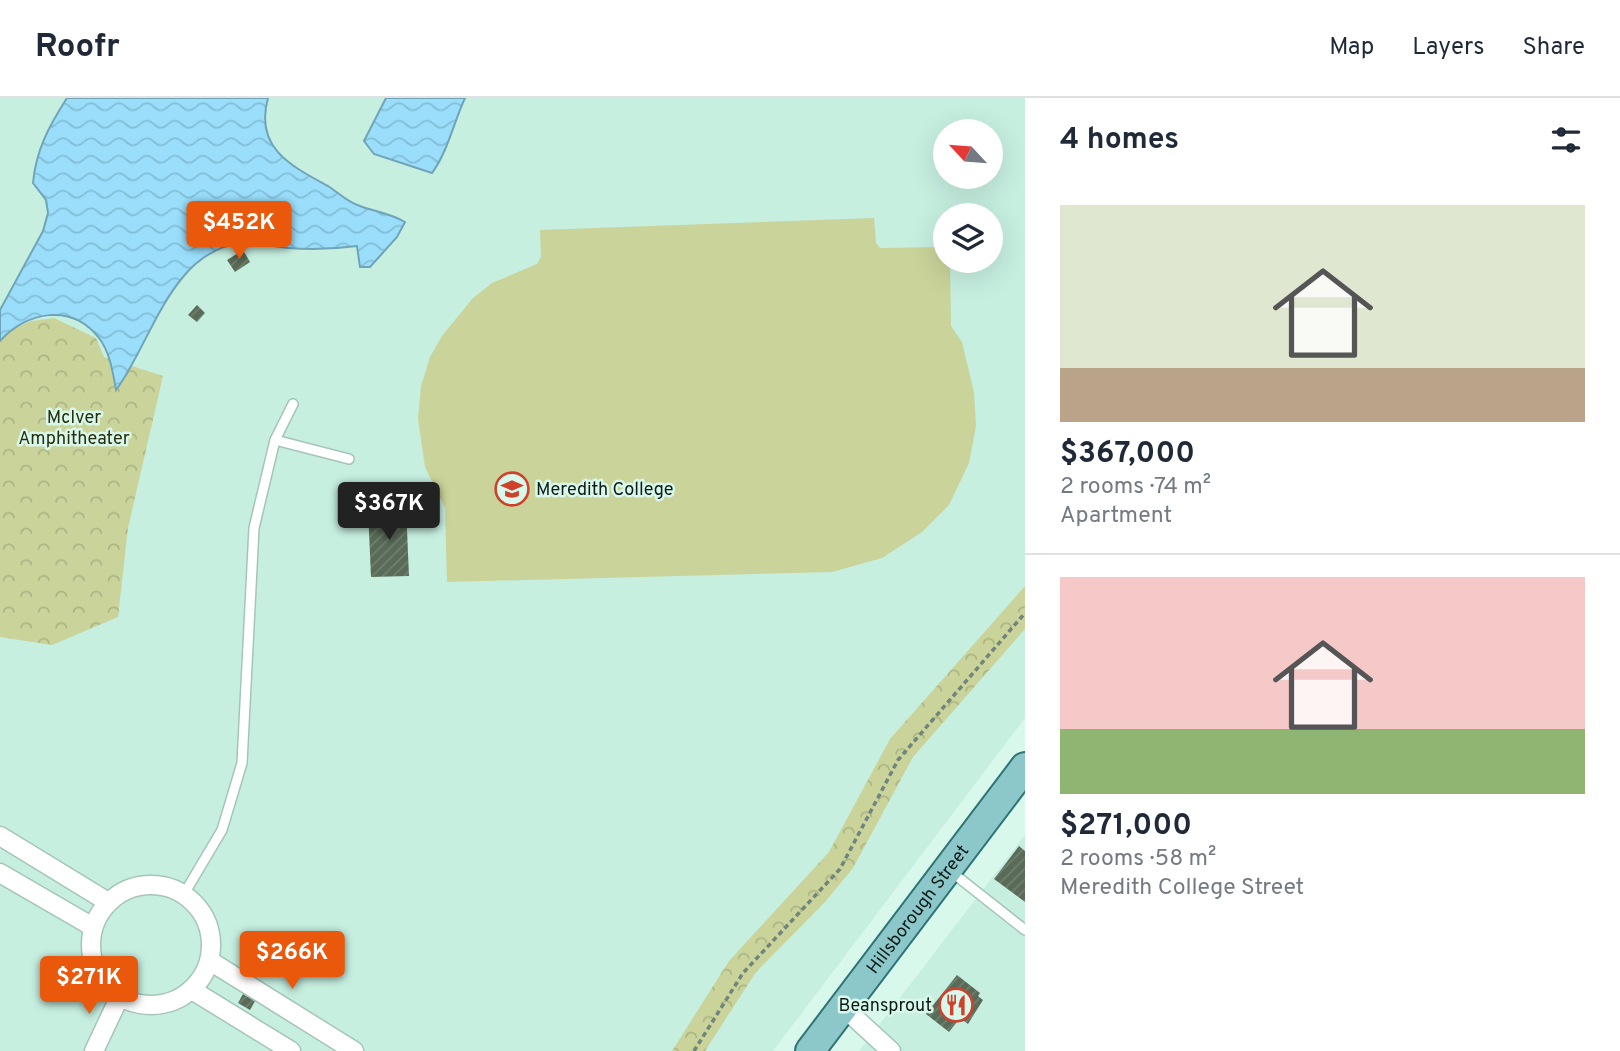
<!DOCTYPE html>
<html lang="en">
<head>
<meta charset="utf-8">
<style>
  :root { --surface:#fff; --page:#f2f2f3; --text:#1f2937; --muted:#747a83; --line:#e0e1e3; --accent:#ea580c }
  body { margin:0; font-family:Overpass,sans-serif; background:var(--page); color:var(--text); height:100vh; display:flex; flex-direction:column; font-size:26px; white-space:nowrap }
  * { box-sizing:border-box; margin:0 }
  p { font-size:23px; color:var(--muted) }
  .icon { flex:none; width:38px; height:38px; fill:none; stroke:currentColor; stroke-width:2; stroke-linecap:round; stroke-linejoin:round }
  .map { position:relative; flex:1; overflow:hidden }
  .details { display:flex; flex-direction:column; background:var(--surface); width:595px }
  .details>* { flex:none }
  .needle { width:46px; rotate:296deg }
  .buttons { position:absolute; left:933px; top:21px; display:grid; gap:14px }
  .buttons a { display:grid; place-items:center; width:70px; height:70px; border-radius:50%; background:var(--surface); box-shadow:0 7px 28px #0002; font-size:35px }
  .price { position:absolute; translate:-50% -60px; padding:0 16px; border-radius:7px; background:var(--accent); color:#fff; font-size:23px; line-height:46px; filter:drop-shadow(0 2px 4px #0008) }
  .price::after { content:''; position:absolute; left:50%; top:42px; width:21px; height:16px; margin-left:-10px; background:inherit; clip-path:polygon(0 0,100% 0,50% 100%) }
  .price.selected { background:#222; color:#fff }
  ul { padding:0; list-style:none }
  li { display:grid; align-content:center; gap:14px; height:371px; padding:0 35px }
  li+li { border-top:2px solid var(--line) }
  li span { display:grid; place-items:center; height:217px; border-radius:0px; color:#555 }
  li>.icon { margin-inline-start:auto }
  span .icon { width:126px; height:126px; fill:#fffc; stroke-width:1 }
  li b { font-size:30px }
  h2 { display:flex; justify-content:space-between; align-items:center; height:84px; padding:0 35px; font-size:30px }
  header { display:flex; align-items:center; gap:42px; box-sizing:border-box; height:98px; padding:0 35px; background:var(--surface); border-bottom:2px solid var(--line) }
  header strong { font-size:33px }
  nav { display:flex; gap:38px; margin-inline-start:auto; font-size:24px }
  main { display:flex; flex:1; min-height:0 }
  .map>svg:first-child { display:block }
  .built { fill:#c6efe0; fill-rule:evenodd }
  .park { fill:url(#park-crowns) }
  .pitch { fill:#cad39a }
  .water { fill:url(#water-waves); stroke:#70a4b7; stroke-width:2 }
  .building { fill:url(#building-hatch) }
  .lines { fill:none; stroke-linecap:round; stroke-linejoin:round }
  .service-casing { stroke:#a6c5b9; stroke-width:12 }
  .minor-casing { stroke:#a6c5b9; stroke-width:21 }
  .primary-casing { stroke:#2f7375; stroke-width:32 }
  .path { stroke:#6f857d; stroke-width:3.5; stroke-dasharray:5 3.5; stroke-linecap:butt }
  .service { stroke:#fff; stroke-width:9 }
  .minor { stroke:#fff; stroke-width:18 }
  .primary { stroke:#8cc8ca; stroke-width:28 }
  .labels { text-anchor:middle; stroke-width:5; stroke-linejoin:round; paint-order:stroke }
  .park-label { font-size:18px; fill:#292d0c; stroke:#d8f8ec }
  .poi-label { font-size:18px; fill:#0f1b17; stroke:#d8f8ec; text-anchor:start }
  .street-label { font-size:18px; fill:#0f1b17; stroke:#d8f8ec }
</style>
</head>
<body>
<header>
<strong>Roofr</strong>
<nav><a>Map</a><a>Layers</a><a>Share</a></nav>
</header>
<main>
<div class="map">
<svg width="1025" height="953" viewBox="0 0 1025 953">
  <defs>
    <pattern id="park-crowns" width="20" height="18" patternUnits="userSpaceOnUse" patternTransform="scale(1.75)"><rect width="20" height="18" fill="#cad39a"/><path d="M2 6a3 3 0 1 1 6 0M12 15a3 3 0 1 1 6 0" fill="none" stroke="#acb584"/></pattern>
    <pattern id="water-waves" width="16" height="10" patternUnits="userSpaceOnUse" patternTransform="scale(1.75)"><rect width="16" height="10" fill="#9adefb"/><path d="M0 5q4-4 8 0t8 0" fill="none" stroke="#84bed6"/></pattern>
    <pattern id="building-hatch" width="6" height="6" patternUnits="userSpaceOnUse" patternTransform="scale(1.75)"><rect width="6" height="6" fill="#596b57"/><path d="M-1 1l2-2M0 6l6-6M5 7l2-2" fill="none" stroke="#707f70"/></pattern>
  </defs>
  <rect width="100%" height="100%" fill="#d8f8ec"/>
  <g class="built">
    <path d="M0 0H1025V620L773 953H0ZM945 33H990V79H945ZM945 117H990V163H945Z"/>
    <polygon points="1025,737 1025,953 859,953"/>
  </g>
  <g class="park">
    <polygon points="54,220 96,240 104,259 163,278 128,430 118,519 52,547 0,539 0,237 31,223"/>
    <polygon points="1025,488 1025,531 913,659 853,770 825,804 756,874 705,953 672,953 729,863 829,754 890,641"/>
  </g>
  <polygon class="pitch" points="874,120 876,145 880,150 945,149 945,163 950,163 951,228 962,244 974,294 976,328 969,365 949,407 922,434 882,460 832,474 447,484 445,410 425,369 418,321 421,288 430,259 442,238 472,201 492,185 537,166 541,159 540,132"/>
  <g class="water">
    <path d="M67 0H268C254 50 291 68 328 88 339 95 347 104 360 108 376 114 390 115 405 124L397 139 370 169H360L357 148C334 151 312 152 288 150 273 148 260 145 245 145 172 149 152 244 116 292 113 275 110 254 99 240 72 205 27 213 0 243V212L43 133 48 115 46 102 33 85C36 52 49 28 67 0Z"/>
    <path d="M386 0H465C453 26 448 53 432 75L374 56 364 43Z"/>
  </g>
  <g class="building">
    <polygon points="243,152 250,164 235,174 227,162"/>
    <polygon points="197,207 205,215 197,224 188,217"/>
    <polygon points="406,409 409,478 371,479 368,411"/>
    <polygon points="1019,748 1025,753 1025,804 994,781"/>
    <polygon points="957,877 980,895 978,898 983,902 968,926 960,920 949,934 926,916"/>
    <polygon points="243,896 255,903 250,912 238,905"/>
  </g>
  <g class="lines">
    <defs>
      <g id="service">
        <polyline points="275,342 349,361"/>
        <polyline points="949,772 1025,832"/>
        <polyline points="184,796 222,732 242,665 254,430 275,342 293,306"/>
      </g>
      <g id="minor">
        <polyline points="0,738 108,804"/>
        <polyline points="0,775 93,829"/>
        <circle cx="151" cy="847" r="60"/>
        <polyline points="210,863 354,953"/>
        <polyline points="192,892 291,953"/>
        <polyline points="843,909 891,953"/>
        <polyline points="94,953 119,900"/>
      </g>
      <g id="primary">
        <path id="s1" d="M810 953 1025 669"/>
      </g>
    </defs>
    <use href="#service" class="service-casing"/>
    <use href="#minor" class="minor-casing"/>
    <use href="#primary" class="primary-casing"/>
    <polyline class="path" points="694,953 743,875 840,771 898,662 1025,515"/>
    <use href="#service" class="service"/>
    <use href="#minor" class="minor"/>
    <use href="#primary" class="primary"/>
  </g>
  <defs>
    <symbol id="university-ring" viewBox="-11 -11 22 22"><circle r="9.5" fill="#d8f8ec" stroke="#ce422c" stroke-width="1.5"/><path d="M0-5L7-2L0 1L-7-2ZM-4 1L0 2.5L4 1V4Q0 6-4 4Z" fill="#ce422c"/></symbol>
    <symbol id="restaurant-ring" viewBox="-11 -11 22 22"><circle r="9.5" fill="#d8f8ec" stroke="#ce422c" stroke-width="1.5"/><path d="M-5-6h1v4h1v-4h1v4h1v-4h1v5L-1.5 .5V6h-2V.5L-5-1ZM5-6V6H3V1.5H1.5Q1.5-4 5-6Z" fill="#ce422c"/></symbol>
  </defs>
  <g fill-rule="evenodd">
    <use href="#university-ring" x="493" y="372" width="38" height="38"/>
    <use href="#restaurant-ring" x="937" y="888" width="38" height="38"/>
  </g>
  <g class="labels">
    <g class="park-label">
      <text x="74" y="325">McIver<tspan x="74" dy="21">Amphitheater</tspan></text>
    </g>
    <g class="poi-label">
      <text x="536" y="397">Meredith College</text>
      <text x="932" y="913" text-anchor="end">Beansprout</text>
    </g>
    <g class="street-label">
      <text dy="6" stroke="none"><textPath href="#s1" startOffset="178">Hillsborough Street</textPath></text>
    </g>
  </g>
</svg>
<div class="buttons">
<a><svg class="needle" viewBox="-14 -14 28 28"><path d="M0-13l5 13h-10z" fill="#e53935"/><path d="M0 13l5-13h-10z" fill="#747a83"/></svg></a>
<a><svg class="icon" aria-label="layers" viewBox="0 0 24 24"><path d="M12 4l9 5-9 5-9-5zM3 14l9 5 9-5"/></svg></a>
</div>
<b class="price" style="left:239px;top:163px">$452K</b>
<b class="price selected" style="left:389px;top:444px">$367K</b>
<b class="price" style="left:292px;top:893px">$266K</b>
<b class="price" style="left:89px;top:918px">$271K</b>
</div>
<section class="details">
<h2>4 homes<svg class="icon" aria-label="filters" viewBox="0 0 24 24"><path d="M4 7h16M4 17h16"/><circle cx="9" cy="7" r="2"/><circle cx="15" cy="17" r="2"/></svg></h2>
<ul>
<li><span style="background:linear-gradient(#dfe7d0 75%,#b9a48a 0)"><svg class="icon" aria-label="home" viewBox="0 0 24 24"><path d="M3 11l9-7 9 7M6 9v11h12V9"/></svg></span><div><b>$367,000</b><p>2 rooms · 74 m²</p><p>Apartment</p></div></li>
<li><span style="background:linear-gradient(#f6c9c9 70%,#8fb573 0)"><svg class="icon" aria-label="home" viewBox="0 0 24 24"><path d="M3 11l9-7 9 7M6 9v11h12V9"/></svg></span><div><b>$271,000</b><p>2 rooms · 58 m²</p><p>Meredith College Street</p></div></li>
</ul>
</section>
</main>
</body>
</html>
